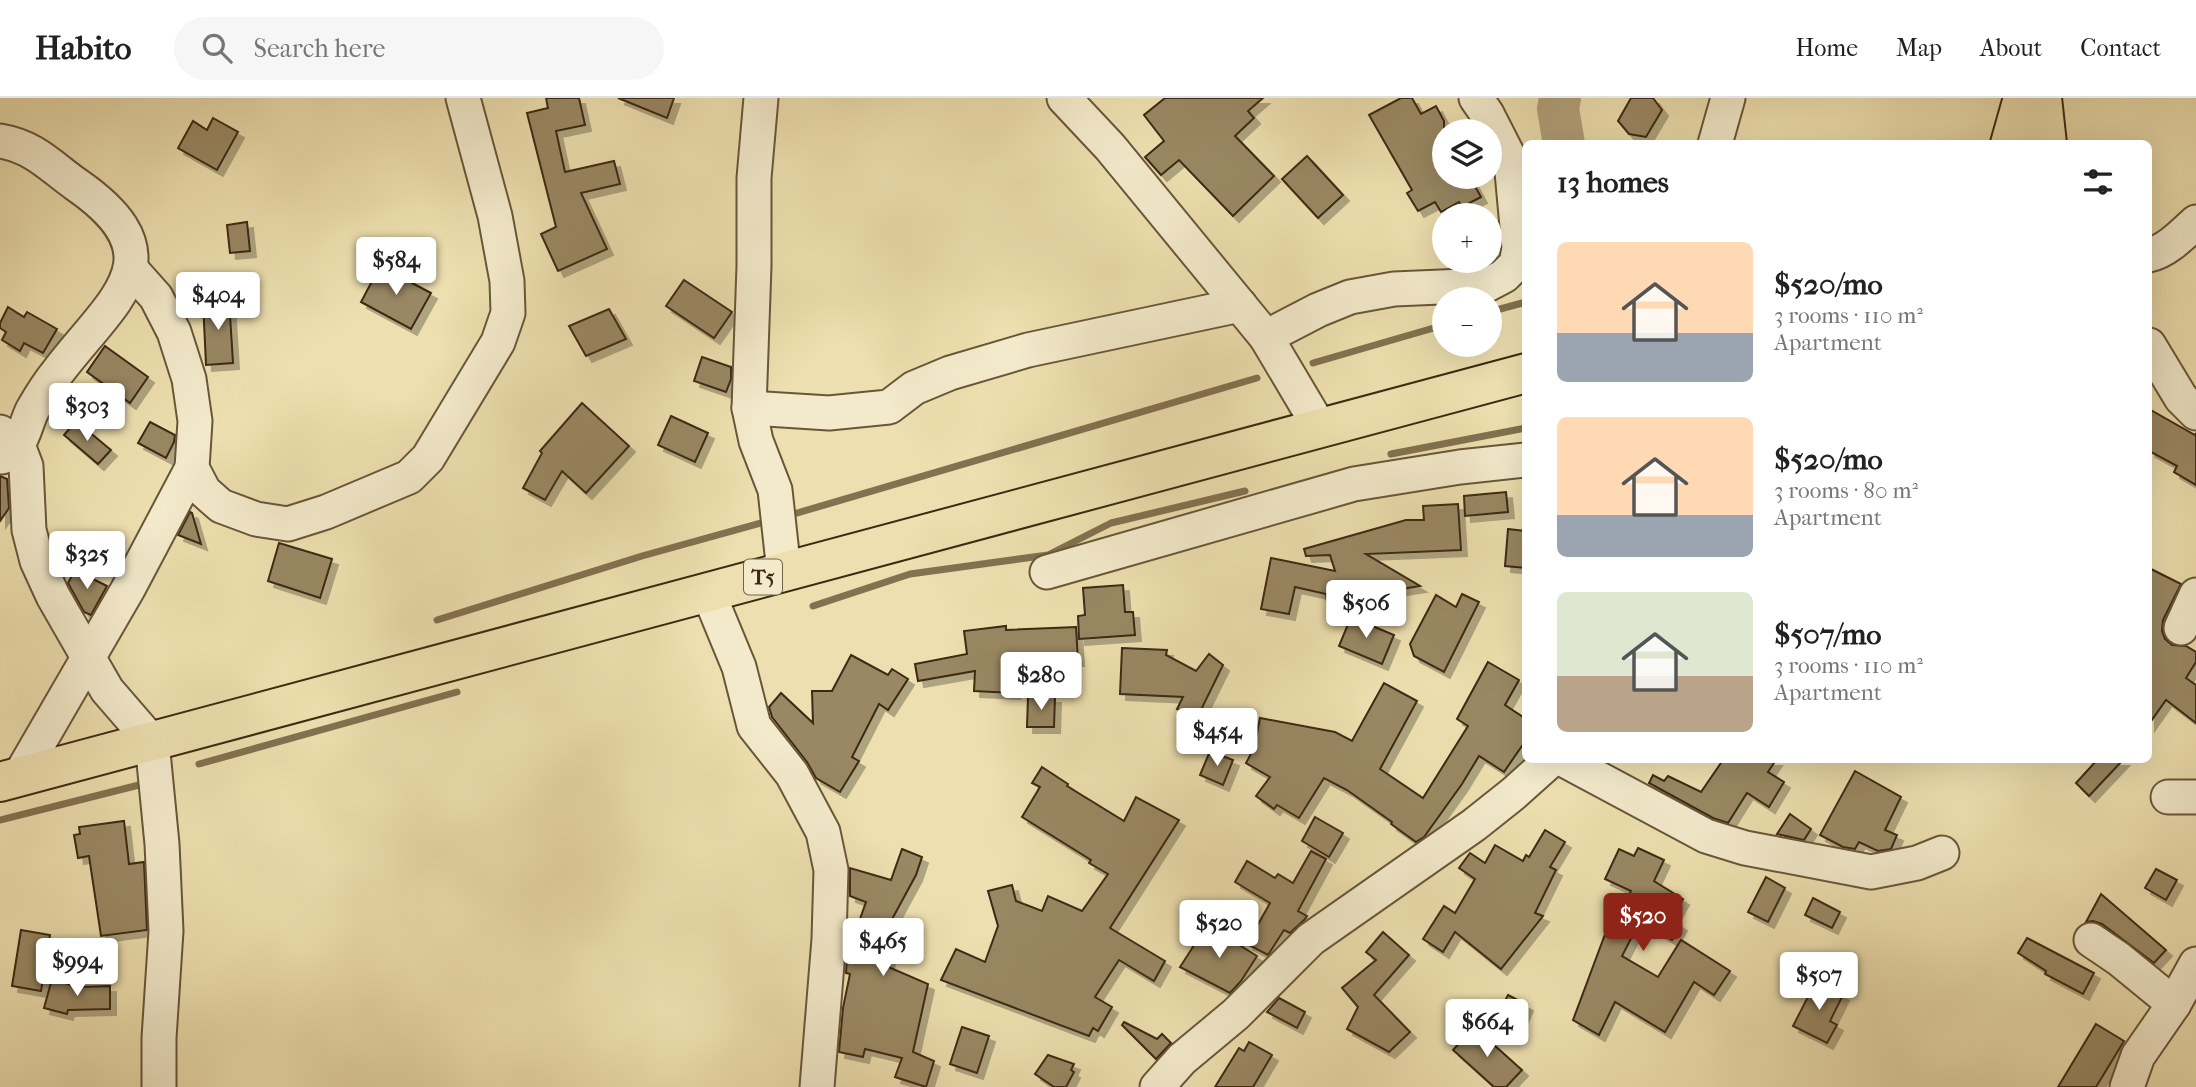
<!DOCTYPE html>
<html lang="en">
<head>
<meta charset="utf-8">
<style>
  :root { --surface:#fff; --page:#f6f6f6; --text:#222; --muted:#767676; --line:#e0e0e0; --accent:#8f2418 }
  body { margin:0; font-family:"IM FELL French Canon",serif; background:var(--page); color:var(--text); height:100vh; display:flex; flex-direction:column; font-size:26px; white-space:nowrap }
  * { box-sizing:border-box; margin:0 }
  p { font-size:23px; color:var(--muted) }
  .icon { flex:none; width:38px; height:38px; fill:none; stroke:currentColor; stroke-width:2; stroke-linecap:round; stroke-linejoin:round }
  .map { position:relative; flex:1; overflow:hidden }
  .panel { position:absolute; left:1522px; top:42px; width:630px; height:623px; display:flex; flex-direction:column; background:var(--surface); border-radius:10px; box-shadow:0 7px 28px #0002 }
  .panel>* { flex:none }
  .buttons { position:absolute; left:1432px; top:21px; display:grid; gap:14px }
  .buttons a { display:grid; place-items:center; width:70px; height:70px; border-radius:50%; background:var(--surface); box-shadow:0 7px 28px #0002; font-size:35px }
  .price { position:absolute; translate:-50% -60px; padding:0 16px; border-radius:7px; background:#fff; color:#222; font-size:23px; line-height:46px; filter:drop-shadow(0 2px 4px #0008) }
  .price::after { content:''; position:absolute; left:50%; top:42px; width:21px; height:16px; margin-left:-10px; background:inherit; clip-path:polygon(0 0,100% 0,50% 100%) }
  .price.selected { background:var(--accent); color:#fff }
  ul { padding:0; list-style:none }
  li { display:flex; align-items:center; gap:21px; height:175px; padding:0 35px }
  li span { display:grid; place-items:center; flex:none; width:196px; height:140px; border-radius:10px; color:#555 }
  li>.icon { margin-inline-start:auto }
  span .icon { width:84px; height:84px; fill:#fffc; stroke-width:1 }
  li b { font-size:30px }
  h2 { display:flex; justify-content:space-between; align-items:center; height:84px; padding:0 35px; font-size:30px }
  header { display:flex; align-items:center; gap:42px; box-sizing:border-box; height:98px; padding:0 35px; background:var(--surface); border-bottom:2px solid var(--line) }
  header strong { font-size:33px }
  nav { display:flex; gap:38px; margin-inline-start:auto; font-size:24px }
  .search { width:490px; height:63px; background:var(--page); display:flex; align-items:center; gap:18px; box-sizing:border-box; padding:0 24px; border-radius:38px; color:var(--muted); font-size:26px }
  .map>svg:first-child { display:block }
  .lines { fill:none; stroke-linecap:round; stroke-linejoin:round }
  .stream { stroke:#837150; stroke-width:7 }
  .river { stroke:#b1a17a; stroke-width:42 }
  .building { fill:#998864; stroke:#3d2912; stroke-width:2; filter:url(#shadow) }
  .minor-casing { stroke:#695639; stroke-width:37 }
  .highway-casing { stroke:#3d2912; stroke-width:42 }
  .minor { stroke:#f3eacb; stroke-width:33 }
  .highway { stroke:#eddfaf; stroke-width:38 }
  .labels { text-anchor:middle; stroke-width:7; stroke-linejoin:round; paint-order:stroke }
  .shield { fill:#f3eacb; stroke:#74634a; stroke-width:2 }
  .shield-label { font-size:21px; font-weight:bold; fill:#3d2912 }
</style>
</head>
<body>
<header>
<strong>Habito</strong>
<div class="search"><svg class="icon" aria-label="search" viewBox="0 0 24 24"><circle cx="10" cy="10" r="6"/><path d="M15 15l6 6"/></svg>Search here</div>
<nav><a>Home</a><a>Map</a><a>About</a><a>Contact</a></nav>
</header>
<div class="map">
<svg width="2196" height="989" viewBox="0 0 2196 989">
  <defs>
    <filter id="shadow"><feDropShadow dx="6" dy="6" stdDeviation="0" flood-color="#0004"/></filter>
  </defs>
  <rect width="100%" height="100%" fill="#eddfaf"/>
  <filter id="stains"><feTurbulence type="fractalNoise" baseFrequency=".00286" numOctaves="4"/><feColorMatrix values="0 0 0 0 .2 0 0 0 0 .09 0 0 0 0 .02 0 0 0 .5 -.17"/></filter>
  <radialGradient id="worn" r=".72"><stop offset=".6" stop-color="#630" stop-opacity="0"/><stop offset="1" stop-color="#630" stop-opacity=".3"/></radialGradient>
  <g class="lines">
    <g class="stream">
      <polyline points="1489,214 1526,204"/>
      <polyline points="1313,265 1444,227"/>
      <polyline points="1391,356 1526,330"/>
      <polyline points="787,418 1257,280"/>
      <polyline points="813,508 910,476 1048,457 1111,425 1245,393"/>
      <polyline points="437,522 642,458 768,423"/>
      <polyline points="199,666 457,594"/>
      <polyline points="0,722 139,687"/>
    </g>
    <polyline class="river" points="1560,0 1558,11 1564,46"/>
  </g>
  <g class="building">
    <polygon points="546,0 579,0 585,27 556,33 565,74 614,63 620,86 581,95 607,151 558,173 541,136 556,129 527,15 548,10"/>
    <polygon points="618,0 674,0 667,20"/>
    <polygon points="1165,0 1263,0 1248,13 1254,20 1235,38 1274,78 1233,118 1179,62 1161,77 1145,59 1164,43 1144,17"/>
    <polygon points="1401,0 1412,0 1421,16 1436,8 1444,23 1444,79 1470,79 1481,99 1462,109 1459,104 1441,114 1435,104 1418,113 1407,95 1412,92 1369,17"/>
    <polygon points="1631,0 1653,0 1662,12 1646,39 1629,36 1618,23"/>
    <polygon points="213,20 238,34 217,72 178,50 193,23 207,32"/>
    <polygon points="1307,58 1343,97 1318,120 1282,81"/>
    <polygon points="247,124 250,153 230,155 227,127"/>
    <polygon points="380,168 431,195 411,231 361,204"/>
    <polygon points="684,182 732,214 714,240 666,208"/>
    <polygon points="229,201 233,265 206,267 203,203"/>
    <polygon points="8,209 24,219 27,214 57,231 43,255 24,245 20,253 2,242 6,234 0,230 0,225"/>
    <polygon points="609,211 626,241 586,258 569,228"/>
    <polygon points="105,248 148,279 130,305 87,274"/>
    <polygon points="702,259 731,269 731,281 726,294 694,283"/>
    <polygon points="582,305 629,348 586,395 562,373 545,402 523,390 542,355 540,353"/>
    <polygon points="2149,311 2195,337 2196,335 2196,387 2174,374 2177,368 2149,353"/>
    <polygon points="671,318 708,335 695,364 658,347"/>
    <polygon points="76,323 111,352 98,366 64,337"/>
    <polygon points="150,324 175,337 174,344 166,360 138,345"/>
    <polygon points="0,378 7,381 9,410 0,423"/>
    <polygon points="1506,394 1508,414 1465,418 1464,398"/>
    <polygon points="1458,406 1461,452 1366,456 1420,488 1327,503 1326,496 1295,489 1289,516 1261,511 1271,460 1335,473 1330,457 1306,458 1304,451 1406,422 1424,422 1423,408"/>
    <polygon points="190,414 192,415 201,446 178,437"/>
    <polygon points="1508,431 1526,433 1526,470 1505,468"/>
    <polygon points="279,445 332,461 320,500 268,483"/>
    <polygon points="2149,470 2181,486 2163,522 2162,533 2165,541 2172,547 2186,548 2196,554 2196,564 2186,580 2196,587 2196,625 2166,602 2149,626"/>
    <polygon points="75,472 107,488 91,517 84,514 68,485"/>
    <polygon points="1123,487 1125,514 1133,514 1135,537 1079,541 1078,518 1085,517 1083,490"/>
    <polygon points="1462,496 1479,504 1444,574 1414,558 1410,546 1436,497 1456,509"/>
    <polygon points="1351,519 1394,537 1382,566 1339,548"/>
    <polygon points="1006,528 1006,532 1076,529 1078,562 1015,564 1014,595 974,593 975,573 918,583 915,566 967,556 964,533"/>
    <polygon points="1122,550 1167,552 1166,557 1196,573 1209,556 1223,567 1197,620 1177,611 1183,599 1120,596"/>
    <polygon points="851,557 888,577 892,571 908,581 888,612 879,606 852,659 859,663 840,694 816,680 807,664 772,619 769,609 781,595 813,625 812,593 832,593"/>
    <polygon points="1488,564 1519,582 1505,607 1526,621 1526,642 1504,674 1479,658 1462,686 1424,739 1416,744 1391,726 1392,724 1347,692 1324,680 1299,720 1277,707 1274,711 1256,698 1270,679 1246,665 1254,650 1260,620 1335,634 1352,643 1384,585 1417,603 1380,671 1423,700 1468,628 1457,621"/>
    <polygon points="1028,599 1055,599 1054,629 1027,629"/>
    <polygon points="1210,653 1233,662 1223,687 1200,677"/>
    <polygon points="1723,662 1776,662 1768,674 1784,684 1769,709 1747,695 1728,725 1713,720 1649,685 1653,677 1664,683 1668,678 1701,694"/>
    <polygon points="2097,662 2123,662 2089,698 2076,685"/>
    <polygon points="1042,669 1068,686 1067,688 1124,723 1136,699 1179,722 1110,830 1165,863 1154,883 1119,862 1095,899 1112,909 1098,933 1093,930 1089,938 941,882 956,851 985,864 998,828 988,793 1012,787 1016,803 1042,813 1048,798 1082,813 1108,776 1089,765 1091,762 1022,719 1040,689 1032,685"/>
    <polygon points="1855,673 1901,699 1885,732 1897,737 1891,751 1878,753 1859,744 1855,751 1843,749 1820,737"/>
    <polygon points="1790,716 1811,731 1804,742 1777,736"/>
    <polygon points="1315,719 1343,735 1329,759 1302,743"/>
    <polygon points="124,723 129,766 144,764 147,832 101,838 89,758 78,760 74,737 80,736 79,729"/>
    <polygon points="1545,732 1565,744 1550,769 1556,772 1535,815 1543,818 1501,871 1455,834 1443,854 1423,841 1444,808 1455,815 1475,781 1459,770 1470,755 1485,765 1495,747 1523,763 1526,757 1529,759"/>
    <polygon points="1638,750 1664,762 1654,783 1683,801 1672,821 1681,827 1672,842 1640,823 1622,858 1658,879 1681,842 1730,873 1714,897 1694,884 1665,934 1615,904 1599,937 1573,922 1607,831 1610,832 1631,793 1605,781 1619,751 1634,758"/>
    <polygon points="902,751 922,759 916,777 878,847 883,849 880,858 889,861 886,868 928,886 913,954 934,963 926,989 895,979 902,960 865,951 863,959 839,954 843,910 850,876 846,875 848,845 851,846 866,804 850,798 850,770 891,782"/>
    <polygon points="1311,753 1326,761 1298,813 1307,818 1304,822 1290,835 1284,832 1268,857 1247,846 1270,805 1235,784 1247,763 1275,780 1278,776 1293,785"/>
    <polygon points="2156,771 2177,782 2166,802 2145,790"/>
    <polygon points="1766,779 1785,790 1768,824 1748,814"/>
    <polygon points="2101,796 2166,852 2154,865 2102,826 2093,823 2086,824"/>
    <polygon points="1813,800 1840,814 1832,830 1805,817"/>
    <polygon points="1207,827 1257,858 1241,883 1230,895 1180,869"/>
    <polygon points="21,832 50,837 41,893 12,888"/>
    <polygon points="1383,834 1409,857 1374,897 1410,934 1389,954 1347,931 1358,909 1342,890 1376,862 1366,854"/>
    <polygon points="2027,840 2094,875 2083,896 2045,876 2046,873 2018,855"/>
    <polygon points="52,881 78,889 110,888 110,911 68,912 67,916 44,910"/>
    <polygon points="1816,883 1843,897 1830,923 1837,927 1827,945 1793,928"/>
    <polygon points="1508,897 1527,907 1516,932 1495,921"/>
    <polygon points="1279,900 1305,914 1297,930 1267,914"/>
    <polygon points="1124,924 1157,941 1162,936 1171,945 1156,961 1122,927"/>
    <polygon points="2096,926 2124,943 2096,989 2058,989"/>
    <polygon points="962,929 989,938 977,975 950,966"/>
    <polygon points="1474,929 1522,972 1506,989 1494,989 1453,952"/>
    <polygon points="1249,944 1272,957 1253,989 1215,989 1239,950 1244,953"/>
    <polygon points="1048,957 1074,966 1071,972 1074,974 1066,989 1054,989 1035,976"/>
  </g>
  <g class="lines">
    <defs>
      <g id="minor">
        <polyline points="761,0 754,80 754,168 749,310 756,343 775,392 784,474"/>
        <polyline points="1064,0 1110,49 1266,239 1320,330"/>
        <path d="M0 43C35 49 50 68 77 87 182 160 111 203 57 275 48 286 40 299 33 311 27 322 25 336 18 346 15 351 7 355 2 359"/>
        <polyline points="1715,46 1728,0"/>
        <path d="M2149 157C2167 153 2183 136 2196 124"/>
        <polyline points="131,171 156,199 174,234 189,281 195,323 192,370 204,393 221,408 256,421 288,426 326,414 409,379 428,360 498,244 508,215 507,183 495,118 463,0"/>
        <polyline points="1266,239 1318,212 1350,199 1394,191 1487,187 1504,178 1516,166 1519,150 1511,63 1487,16 1476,0"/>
        <polyline points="2149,247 2181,300 2196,315"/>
        <polyline points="749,310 829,315 889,309 914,290 950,275 1028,252 1240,207"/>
        <polyline points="0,334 18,347 26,368 29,432 37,463 53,498 107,592 152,644 162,746 166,833 159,940 159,989"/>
        <polyline points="1047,474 1354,386 1460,369 1526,362"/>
        <polyline points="708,494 739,569 754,628 792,676 823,734 831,772 829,841 817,989"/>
        <polyline points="2181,530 2196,497"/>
        <polyline points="1564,662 1706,738 1745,750 1871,774 1917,765 1942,755"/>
        <polyline points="19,679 128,491 192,370"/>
        <polyline points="2168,699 2196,699"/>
        <polyline points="2091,842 2119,861 2174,906"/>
        <polyline points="1157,989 1182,961 1236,916 1311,841 1474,727 1513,696 1551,662"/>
        <polyline points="2127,989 2138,958 2174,906 2196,866"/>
      </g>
      <g id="highway">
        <polyline points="2042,0 2047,46"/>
        <polyline points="2010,46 2023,0"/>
        <polyline points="0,684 1526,275"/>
      </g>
    </defs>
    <use href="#minor" class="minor-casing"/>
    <use href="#highway" class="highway-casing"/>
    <use href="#minor" class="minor"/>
    <use href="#highway" class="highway"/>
  </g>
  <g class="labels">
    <rect class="shield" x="744" y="461.5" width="38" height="35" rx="5"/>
    <g class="shield-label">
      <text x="763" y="486">T5</text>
    </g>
  </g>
  <rect width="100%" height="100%" filter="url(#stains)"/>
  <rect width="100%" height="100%" fill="url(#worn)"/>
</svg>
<div class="buttons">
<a><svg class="icon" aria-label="layers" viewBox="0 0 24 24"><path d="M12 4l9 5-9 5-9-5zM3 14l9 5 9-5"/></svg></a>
<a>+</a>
<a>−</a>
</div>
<b class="price" style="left:396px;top:199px">$584</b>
<b class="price" style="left:218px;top:234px">$404</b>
<b class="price" style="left:87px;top:345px">$303</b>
<b class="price" style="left:87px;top:493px">$325</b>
<b class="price" style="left:1366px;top:542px">$506</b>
<b class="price" style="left:1041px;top:614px">$280</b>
<b class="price" style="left:1217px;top:670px">$454</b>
<b class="price selected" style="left:1643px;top:855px">$520</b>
<b class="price" style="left:1219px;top:862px">$520</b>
<b class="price" style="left:883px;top:880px">$465</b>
<b class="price" style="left:77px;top:900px">$994</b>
<b class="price" style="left:1819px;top:914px">$507</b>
<b class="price" style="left:1487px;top:961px">$664</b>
<section class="panel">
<h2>13 homes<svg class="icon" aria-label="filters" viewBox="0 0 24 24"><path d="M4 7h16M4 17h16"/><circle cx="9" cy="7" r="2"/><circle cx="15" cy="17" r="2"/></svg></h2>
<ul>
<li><span style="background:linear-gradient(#ffd9b3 65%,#9aa5b1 0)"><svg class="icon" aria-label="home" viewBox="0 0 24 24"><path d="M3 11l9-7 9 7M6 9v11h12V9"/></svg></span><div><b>$520/mo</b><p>3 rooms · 110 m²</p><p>Apartment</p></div></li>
<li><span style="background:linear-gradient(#ffd9b3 70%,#9aa5b1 0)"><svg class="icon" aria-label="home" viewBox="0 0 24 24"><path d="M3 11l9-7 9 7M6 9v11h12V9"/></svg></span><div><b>$520/mo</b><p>3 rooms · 80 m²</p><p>Apartment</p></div></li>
<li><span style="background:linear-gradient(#dfe7d0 60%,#b9a48a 0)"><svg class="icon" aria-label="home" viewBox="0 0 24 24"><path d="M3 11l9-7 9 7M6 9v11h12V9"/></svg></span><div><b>$507/mo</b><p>3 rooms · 110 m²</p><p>Apartment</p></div></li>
</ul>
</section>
</div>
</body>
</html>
